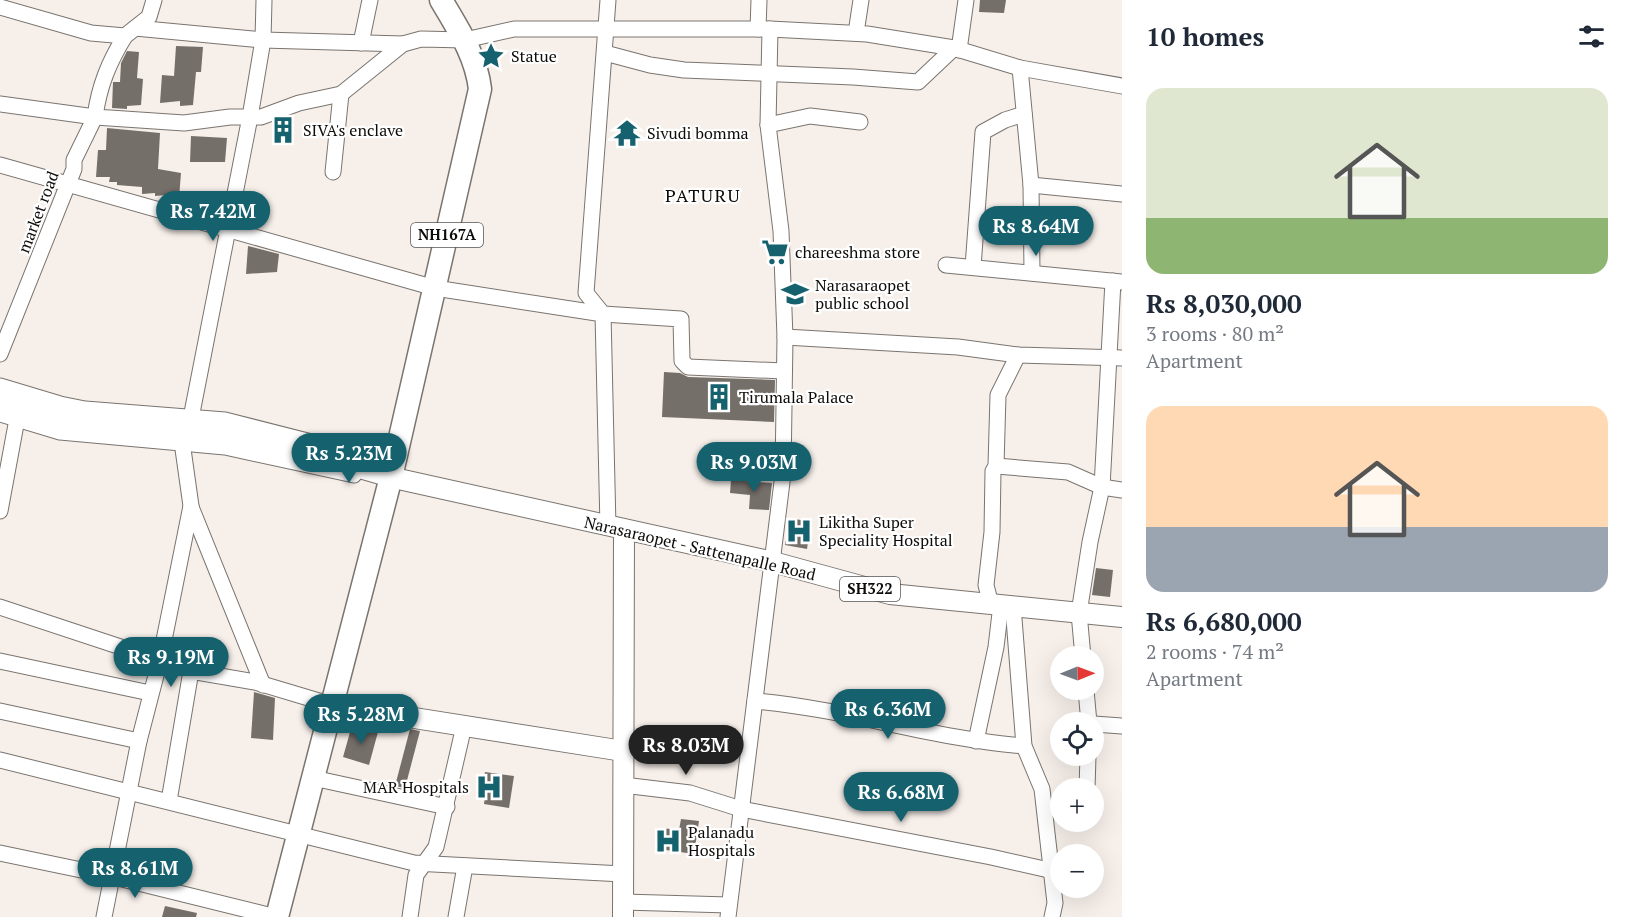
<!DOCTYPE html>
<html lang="en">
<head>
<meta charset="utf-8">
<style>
  :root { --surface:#fff; --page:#f6f6f7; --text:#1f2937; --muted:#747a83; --accent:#16616e }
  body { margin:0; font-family:"PT Serif",serif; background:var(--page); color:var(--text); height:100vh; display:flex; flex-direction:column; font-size:22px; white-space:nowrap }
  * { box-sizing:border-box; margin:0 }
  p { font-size:20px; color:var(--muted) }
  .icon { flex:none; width:33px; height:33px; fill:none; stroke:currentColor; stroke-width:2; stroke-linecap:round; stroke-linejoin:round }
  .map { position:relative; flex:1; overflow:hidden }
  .side { display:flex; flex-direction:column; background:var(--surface); width:510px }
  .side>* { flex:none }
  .needle { width:39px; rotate:89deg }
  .fabs { position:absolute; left:1050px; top:646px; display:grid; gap:12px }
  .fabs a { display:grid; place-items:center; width:54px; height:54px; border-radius:50%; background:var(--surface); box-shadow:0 6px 24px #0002; font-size:30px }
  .price { position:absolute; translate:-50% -51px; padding:0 14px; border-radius:21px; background:var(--accent); color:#fff; font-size:20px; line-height:39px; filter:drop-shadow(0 2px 3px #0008) }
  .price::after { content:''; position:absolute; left:50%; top:36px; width:18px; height:14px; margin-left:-9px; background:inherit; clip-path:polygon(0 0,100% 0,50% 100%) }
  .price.on { background:#222; color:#fff }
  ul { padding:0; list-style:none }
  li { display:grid; align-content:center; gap:12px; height:318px; padding:0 24px }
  li span { display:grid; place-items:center; height:186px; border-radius:18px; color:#555 }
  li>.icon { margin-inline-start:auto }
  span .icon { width:108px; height:108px; fill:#fffc; stroke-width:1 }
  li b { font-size:26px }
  h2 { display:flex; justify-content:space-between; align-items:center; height:72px; padding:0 24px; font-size:26px }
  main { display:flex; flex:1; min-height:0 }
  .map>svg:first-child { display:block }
  .building { fill:#756f6a }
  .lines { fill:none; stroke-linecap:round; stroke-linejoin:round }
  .minor-casing { stroke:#7a746f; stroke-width:17 }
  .major-casing { stroke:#7a746f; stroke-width:22 }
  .highway-casing { stroke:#7a746f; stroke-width:25 }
  .minor { stroke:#fff; stroke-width:15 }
  .major { stroke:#fff; stroke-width:20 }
  .highway { stroke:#fff; stroke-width:22 }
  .labels { text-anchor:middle; stroke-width:4.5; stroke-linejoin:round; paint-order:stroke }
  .shield { fill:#fff; stroke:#565554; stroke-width:1.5 }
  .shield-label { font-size:15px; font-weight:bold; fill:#0e0c0a }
  .poi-label { font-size:16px; fill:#0e0c0a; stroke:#fff; text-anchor:start }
  .street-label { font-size:16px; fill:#0e0c0a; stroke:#fff }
  .neighbourhood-label { font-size:18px; letter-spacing:1.5px; fill:#0e0c0a; stroke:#fff }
</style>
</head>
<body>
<main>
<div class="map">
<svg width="1122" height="917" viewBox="0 0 1122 917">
  <rect width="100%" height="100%" fill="#f6efea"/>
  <g class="building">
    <polygon points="980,0 1006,0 1004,13 979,12"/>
    <polygon points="176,46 203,47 201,72 196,72 193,105 180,106 180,101 160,103 162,75 174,76"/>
    <polygon points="127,51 139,52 137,78 143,79 141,105 127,106 127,109 112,108 113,82 120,82 121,63"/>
    <polygon points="107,128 160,133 158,169 181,173 179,198 166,199 167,195 155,196 155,193 142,194 142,187 117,185 117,182 109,182 110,177 96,177 98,150 106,150"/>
    <polygon points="191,136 227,138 225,162 190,162"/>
    <polygon points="248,246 279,254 277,272 246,274"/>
    <polygon points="664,372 680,373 688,377 775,380 774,422 662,417"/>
    <polygon points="731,480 772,483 769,510 749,509 750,495 730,493"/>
    <polygon points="790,518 811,522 807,549 785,545"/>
    <polygon points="1096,568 1113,570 1110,597 1092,595"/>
    <polygon points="254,692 275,698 273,740 251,738"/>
    <polygon points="352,725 378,732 369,765 343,757"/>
    <polygon points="410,729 420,731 405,788 395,786"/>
    <polygon points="485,772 514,776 509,808 484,804 487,782 483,781"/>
    <polygon points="681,819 699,821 694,854 659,849 662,828 679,830"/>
    <polygon points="165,906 197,913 196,917 162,917"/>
  </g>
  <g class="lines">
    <defs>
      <g id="minor">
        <polyline points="608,0 586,293 603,314 681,319 682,361 688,367 784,371"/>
        <polyline points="0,7 91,33 125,36 149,17 154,0"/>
        <polyline points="135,28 263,40 403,44"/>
        <polyline points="758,29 759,0"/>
        <polyline points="856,33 861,0"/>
        <path d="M125 36C109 62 99 86 95 117L184 123 230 117H261L299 103 341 94 403 44 421 39 465 40 514 29H770L867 34 954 48 1020 68 1122 86"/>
        <polyline points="361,43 370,0"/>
        <polyline points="959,50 966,0"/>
        <polyline points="605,53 650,65 684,70 853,77 918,82 954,48"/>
        <polyline points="1020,68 1031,185 1032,273"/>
        <polyline points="0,104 95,117 74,160 74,169 0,354"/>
        <polyline points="768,125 810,116 860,122"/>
        <polyline points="0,165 435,288 603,314 608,527"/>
        <polyline points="333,172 341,94"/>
        <polyline points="1031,185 1122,194"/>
        <polyline points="946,265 1122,282"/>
        <polyline points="973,267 983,132 1005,120 1024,114"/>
        <polyline points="785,337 958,347 1018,355 1122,358"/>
        <polyline points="0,386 60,404 85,409 225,420 394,463"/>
        <polyline points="0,414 60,432 225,447 354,475"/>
        <polyline points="191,418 250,117 263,40 264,0"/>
        <polyline points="996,466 1068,472 1102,487 1122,490"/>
        <polyline points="191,507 263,685"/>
        <polyline points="0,511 17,419"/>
        <polyline points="991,605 986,585 992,532 993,471 996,466 998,395 1018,355"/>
        <polyline points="1013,606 1024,746 1042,789 1055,903 1052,917"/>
        <polyline points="0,607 160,660 191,506 182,442"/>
        <polyline points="1083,657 1079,613 1090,542 1102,487 1113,281"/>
        <polyline points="0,661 150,693"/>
        <polyline points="1086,690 1089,723"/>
        <path d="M755 701C847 709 933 739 1024 746"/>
        <polyline points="0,711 139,741"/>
        <polyline points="1094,724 1122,726"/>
        <polyline points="976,741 996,647 1001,605"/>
        <polyline points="0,760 414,863 623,874"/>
        <polyline points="313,778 447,807"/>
        <polyline points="623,785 690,793 741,809 991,857 1053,871"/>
        <polyline points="1087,789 1088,756"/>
        <polyline points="169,801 191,671 255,682 332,705"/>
        <polyline points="0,853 110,876 276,917"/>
        <polyline points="623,902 729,905"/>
        <polyline points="104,917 139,741 160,660"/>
        <polyline points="410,917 416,875 436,847 464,726"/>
        <polyline points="456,917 465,866"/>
        <polyline points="728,917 783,474 785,337 781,231 768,125 770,29"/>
      </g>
      <g id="major">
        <polyline points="0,400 72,421 229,436 318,456 394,478 773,562 890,594 1122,617"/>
        <polyline points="332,705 623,751"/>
        <polyline points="623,917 624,531"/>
      </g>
      <path id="highway" d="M277 917 391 477 480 89C476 55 458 29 441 0"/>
    </defs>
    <use href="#minor" class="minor-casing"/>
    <use href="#major" class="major-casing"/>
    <use href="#highway" class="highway-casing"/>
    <use href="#minor" class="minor"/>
    <use href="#major" class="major"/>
    <use href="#highway" class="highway"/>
  </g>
  <defs>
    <symbol id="sight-bare" viewBox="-9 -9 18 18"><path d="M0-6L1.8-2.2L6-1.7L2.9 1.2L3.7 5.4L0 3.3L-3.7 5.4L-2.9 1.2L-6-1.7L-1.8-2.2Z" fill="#16616e" stroke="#fff" stroke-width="2.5" paint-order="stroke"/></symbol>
    <symbol id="building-bare" viewBox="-9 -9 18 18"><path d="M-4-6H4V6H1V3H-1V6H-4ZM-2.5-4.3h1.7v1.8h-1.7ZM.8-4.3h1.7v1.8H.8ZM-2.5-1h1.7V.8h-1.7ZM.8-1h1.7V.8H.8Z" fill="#16616e" stroke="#fff" stroke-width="2.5" paint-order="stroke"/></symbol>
    <symbol id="temple-bare" viewBox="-9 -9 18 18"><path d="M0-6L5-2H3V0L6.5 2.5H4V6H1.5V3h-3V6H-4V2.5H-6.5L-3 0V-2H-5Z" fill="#16616e" stroke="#fff" stroke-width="2.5" paint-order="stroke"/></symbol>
    <symbol id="supermarket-bare" viewBox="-9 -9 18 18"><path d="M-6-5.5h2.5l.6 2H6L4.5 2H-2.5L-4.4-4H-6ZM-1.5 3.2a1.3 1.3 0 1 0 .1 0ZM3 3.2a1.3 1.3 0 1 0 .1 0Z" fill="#16616e" stroke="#fff" stroke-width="2.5" paint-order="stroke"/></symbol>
    <symbol id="school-bare" viewBox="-9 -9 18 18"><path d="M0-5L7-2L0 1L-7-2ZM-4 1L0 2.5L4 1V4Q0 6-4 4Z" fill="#16616e" stroke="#fff" stroke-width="2.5" paint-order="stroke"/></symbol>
    <symbol id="hospital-bare" viewBox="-9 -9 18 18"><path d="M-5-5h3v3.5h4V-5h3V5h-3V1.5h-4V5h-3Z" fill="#16616e" stroke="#fff" stroke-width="2.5" paint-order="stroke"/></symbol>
  </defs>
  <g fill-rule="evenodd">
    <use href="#sight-bare" x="472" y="37" width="38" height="38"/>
    <use href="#building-bare" x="264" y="111" width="38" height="38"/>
    <use href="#temple-bare" x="608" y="114" width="38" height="38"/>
    <use href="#supermarket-bare" x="756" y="233" width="38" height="38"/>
    <use href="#school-bare" x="776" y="275" width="38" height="38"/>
    <use href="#building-bare" x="700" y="378" width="38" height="38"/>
    <use href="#hospital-bare" x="780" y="512" width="38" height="38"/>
    <use href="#hospital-bare" x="470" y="768" width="38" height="38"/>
    <use href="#hospital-bare" x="649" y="822" width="38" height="38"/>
  </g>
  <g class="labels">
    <g class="shield">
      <rect x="411" y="223" width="72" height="24" rx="4.5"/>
      <rect x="840" y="577" width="60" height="24" rx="4.5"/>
    </g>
    <g class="shield-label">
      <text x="447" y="240">NH167A</text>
      <text x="870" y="594">SH322</text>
    </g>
    <g class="poi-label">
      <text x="511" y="62">Statue</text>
      <text x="303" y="136">SIVA's enclave</text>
      <text x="647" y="139">Sivudi bomma</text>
      <text x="795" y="258">chareeshma store</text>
      <text x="815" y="291">Narasaraopet<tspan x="815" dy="18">public school</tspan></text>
      <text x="739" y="403">Tirumala Palace</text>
      <text x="819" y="528">Likitha Super<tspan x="819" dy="18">Speciality Hospital</tspan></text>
      <text x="469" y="793" text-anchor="end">MAR Hospitals</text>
      <text x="688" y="838">Palanadu<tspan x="688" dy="18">Hospitals</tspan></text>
    </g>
    <g class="street-label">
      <text transform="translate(38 212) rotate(-69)" y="6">market road</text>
      <text transform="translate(700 548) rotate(13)" y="6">Narasaraopet - Sattenapalle Road</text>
    </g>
    <g class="neighbourhood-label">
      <text x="703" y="202">PATURU</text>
    </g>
  </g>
</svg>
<div class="fabs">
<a><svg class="needle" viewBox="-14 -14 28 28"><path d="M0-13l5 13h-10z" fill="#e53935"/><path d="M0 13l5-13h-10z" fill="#747a83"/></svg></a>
<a><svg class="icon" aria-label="locate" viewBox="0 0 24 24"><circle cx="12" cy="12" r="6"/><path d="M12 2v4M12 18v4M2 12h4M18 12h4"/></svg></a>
<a>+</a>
<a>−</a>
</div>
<b class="price" style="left:213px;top:242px">Rs 7.42M</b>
<b class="price" style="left:1036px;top:257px">Rs 8.64M</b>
<b class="price" style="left:349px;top:484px">Rs 5.23M</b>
<b class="price" style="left:754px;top:493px">Rs 9.03M</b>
<b class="price" style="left:171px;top:688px">Rs 9.19M</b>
<b class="price" style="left:888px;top:740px">Rs 6.36M</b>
<b class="price" style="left:361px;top:745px">Rs 5.28M</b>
<b class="price on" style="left:686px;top:776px">Rs 8.03M</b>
<b class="price" style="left:901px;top:823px">Rs 6.68M</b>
<b class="price" style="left:135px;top:899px">Rs 8.61M</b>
</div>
<section class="side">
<h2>10 homes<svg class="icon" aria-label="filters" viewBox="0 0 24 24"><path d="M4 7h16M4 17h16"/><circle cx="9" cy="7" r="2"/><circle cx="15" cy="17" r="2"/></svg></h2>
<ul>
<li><span style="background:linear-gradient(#dfe7d0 70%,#8fb573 0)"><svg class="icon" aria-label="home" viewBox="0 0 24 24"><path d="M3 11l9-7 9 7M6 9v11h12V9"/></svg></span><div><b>Rs 8,030,000</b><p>3 rooms · 80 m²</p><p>Apartment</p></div></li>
<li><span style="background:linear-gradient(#ffd9b3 65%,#9aa5b1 0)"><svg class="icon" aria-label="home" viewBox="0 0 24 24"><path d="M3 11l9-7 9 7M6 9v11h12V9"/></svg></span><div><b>Rs 6,680,000</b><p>2 rooms · 74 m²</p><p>Apartment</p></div></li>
</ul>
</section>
</main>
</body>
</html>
